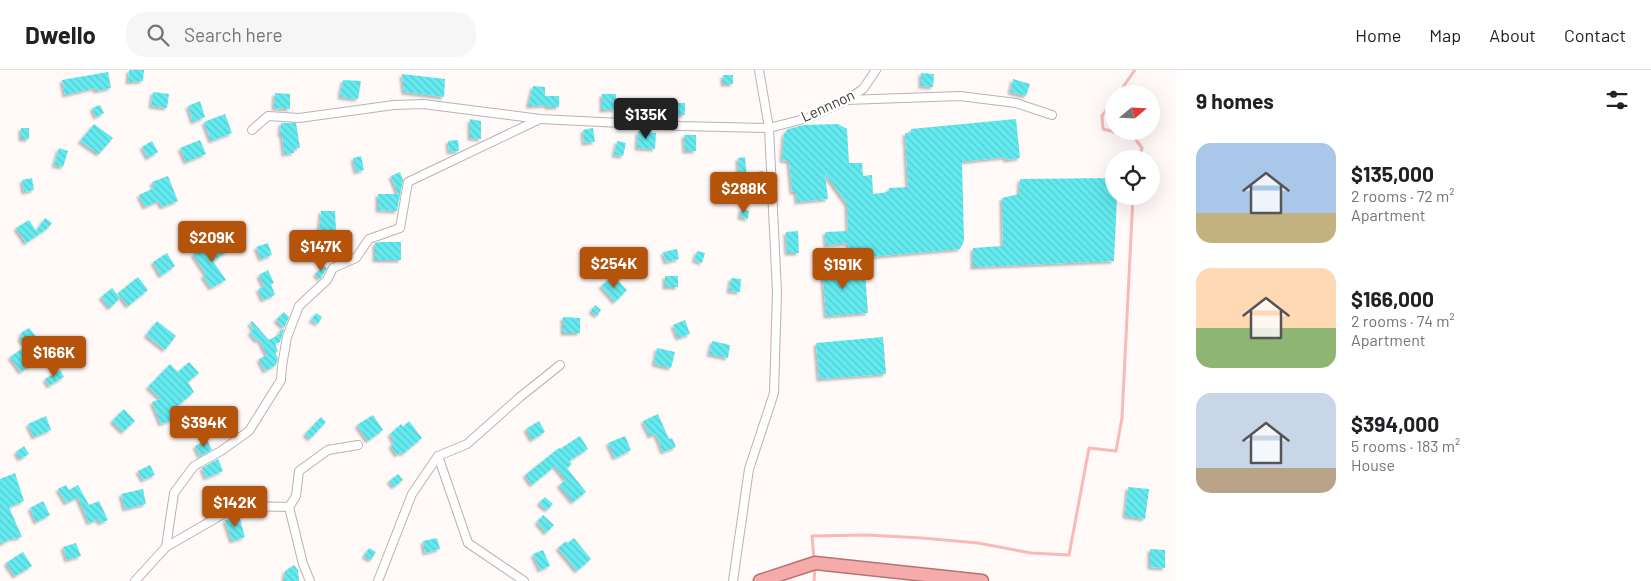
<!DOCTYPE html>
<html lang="en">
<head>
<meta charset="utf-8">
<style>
  :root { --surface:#fff; --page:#f6f6f6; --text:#202124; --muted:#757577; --line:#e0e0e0; --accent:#b45309 }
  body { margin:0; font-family:Barlow,sans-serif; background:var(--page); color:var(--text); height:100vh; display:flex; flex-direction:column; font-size:19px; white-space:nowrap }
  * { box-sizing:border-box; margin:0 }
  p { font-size:16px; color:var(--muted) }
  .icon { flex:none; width:28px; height:28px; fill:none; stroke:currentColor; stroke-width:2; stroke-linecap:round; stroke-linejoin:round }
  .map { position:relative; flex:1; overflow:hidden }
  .sheet { display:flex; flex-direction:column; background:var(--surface); width:475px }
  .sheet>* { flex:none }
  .needle { width:32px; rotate:71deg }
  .controls { position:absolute; left:1105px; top:15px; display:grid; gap:10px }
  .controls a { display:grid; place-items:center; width:55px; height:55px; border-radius:50%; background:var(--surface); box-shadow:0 5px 20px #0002; font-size:25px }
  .price { position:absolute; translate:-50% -42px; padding:0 11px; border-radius:5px; background:var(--accent); color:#fff; font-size:16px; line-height:32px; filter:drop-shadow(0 1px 2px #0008) }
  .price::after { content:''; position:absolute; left:50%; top:30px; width:15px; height:11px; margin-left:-8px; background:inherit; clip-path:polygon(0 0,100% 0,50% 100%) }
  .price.selected { background:#222; color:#fff }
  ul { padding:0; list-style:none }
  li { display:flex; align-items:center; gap:15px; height:125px; padding:0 20px }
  li span { display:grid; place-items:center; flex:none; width:140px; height:100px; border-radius:15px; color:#555 }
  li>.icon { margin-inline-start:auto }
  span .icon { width:60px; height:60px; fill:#fffc; stroke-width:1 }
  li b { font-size:21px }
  h2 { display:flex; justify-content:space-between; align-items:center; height:60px; padding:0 20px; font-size:21px }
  header { display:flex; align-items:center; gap:30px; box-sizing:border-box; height:70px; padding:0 25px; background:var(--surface); border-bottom:1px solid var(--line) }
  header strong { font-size:24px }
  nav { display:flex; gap:28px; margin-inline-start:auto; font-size:18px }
  .search { width:350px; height:45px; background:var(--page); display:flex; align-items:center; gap:12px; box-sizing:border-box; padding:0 18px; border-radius:20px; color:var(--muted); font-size:19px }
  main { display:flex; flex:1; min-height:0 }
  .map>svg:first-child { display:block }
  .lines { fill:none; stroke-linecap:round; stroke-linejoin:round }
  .stream { stroke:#f7bab9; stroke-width:3 }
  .building { fill:url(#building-back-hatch); filter:url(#shadow) }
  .minor-casing { stroke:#bcb2b2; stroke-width:10 }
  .trunk-casing { stroke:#b37574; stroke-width:15 }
  .minor { stroke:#fff; stroke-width:8 }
  .trunk { stroke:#f4abaa; stroke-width:12 }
  .labels { text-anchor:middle; stroke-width:5; stroke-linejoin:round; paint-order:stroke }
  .street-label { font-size:15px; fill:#3d3938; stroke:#fff }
</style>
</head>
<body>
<header>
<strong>Dwello</strong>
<div class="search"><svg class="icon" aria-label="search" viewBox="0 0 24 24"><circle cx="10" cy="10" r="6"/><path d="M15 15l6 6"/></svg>Search here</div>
<nav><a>Home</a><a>Map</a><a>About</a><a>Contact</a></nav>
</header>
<main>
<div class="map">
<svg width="1176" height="511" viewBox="0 0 1176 511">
  <defs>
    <pattern id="building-back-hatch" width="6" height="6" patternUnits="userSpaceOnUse" patternTransform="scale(1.25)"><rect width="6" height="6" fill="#62eaef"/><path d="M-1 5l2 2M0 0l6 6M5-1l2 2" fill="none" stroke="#56c9ce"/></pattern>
    <filter id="shadow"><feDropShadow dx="-2.5" dy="2.5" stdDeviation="1" flood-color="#0004"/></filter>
  </defs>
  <rect width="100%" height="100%" fill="#fff9f8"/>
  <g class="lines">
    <g class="stream">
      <polyline points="1118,24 1135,0"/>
      <polyline points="1114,30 1102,46 1103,59 1134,67 1142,78 1139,89"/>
      <polyline points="814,490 812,466 867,465 922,468 978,473 1031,483 1069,485 1089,378 1116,381 1122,348 1133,126"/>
      <polyline points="814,511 815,497"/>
    </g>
  </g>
  <g class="building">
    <polygon points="129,0 144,0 143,11 128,12"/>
    <polygon points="108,2 111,18 96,21 95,18 65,25 62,10"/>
    <polygon points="921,3 934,4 933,17 921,16"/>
    <polygon points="402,4 445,9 444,27 404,22"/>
    <rect x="723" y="5" width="10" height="9"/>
    <polygon points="1013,9 1030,14 1026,26 1010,22"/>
    <polygon points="343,10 361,11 358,29 340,27"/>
    <polygon points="533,16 545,17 545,26 559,26 559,37 547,37 547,35 528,36"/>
    <polygon points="153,22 169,24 167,38 151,36"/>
    <polygon points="275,23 290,24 290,39 274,38"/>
    <polygon points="602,24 616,24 616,39 602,40"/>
    <polygon points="200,31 205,47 193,52 188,36"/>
    <polygon points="670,33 685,33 685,45 670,44"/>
    <polygon points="100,35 104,43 96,47 92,38"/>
    <polygon points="225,44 232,63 211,71 204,52"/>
    <polygon points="470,49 481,51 481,69 470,68"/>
    <polygon points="1016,49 1020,88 1006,90 1005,87 962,92 964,171 960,179 868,187 868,179 849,181 848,173 826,175 825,162 848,161 847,134 825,103 828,129 797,132 796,122 792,122 789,91 782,90 784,64 788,59 804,55 838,54 847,59 849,93 862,93 863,106 872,105 873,124 888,122 889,118 908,117 905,63 911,63 911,59"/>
    <polygon points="281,53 296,53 300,78 294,78 294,83 284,84 282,65 280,65"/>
    <polygon points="94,54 113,68 99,84 80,71"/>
    <rect x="21" y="58" width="8" height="11"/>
    <polygon points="593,58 595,72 584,73 583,60"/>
    <polygon points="638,61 656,63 655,79 637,78"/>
    <polygon points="684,65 696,65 696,81 685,81"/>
    <polygon points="200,70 206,84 186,92 180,78"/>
    <polygon points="458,70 459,81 449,82 448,71"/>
    <polygon points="152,71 158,82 148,88 142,77"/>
    <polygon points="617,71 626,73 623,86 614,85"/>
    <polygon points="59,78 68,81 63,97 54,95"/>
    <polygon points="361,86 364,100 356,102 353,88"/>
    <polygon points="745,87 747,109 739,109 738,88"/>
    <polygon points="763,101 765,111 751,113 750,103"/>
    <polygon points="400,102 403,110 397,141 378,140 378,124 398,124 391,106"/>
    <polygon points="168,106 178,131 162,137 159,131 145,137 139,125 154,118 152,112"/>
    <polygon points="32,108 34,120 24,122 22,110"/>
    <polygon points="1114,108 1114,126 1117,126 1114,191 973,197 973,178 1003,176 1002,128 1019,124 1020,109"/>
    <polygon points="741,139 749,141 748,149 740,147"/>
    <polygon points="321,141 335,141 336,160 319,161"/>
    <polygon points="45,148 52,153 48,158 26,173 16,158 29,150 36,161"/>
    <polygon points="798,161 799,183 787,183 786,162"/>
    <polygon points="220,170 228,181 213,191 226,210 211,218 203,206 206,204 193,184 202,179 203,181"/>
    <polygon points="379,172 401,172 401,190 375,190 375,173"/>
    <polygon points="268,173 272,185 261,189 256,177"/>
    <polygon points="677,179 679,189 666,192 663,182"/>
    <polygon points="697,181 705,183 702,193 694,190"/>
    <polygon points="828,181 831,204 865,202 868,243 826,246 822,195 818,196 816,182"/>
    <polygon points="167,183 175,196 161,206 153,192"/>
    <polygon points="324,196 327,198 320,209 315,204"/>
    <polygon points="268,200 274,213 271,214 275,225 263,230 258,219 264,217 259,205"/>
    <polygon points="613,206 627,220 615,232 601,216"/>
    <rect x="665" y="206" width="13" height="11"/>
    <polygon points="138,207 148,220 128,236 118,223"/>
    <polygon points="731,208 741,209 740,222 729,221"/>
    <polygon points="112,218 120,228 110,238 101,227"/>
    <polygon points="595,235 601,240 597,246 591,241"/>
    <polygon points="284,242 289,247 284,258 276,250"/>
    <polygon points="316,243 322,247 318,254 311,250"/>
    <polygon points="563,247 580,248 580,263 563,263"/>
    <polygon points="685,250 690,264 678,268 673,255"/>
    <polygon points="157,251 176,266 165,280 146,265"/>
    <polygon points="252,251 269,270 280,264 279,261 284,259 280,272 275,274 278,281 275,283 278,288 276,295 265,301 259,289 267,285 259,269 257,271 250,263 253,259 250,253"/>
    <polygon points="29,258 43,275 37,277 30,287 34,293 21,302 10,287 26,276 20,269 22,262"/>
    <polygon points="883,267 886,304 819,309 816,273"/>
    <polygon points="712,271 730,275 728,288 709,284"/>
    <polygon points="657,278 675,282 671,298 654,294"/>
    <polygon points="189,292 199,303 188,312 194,322 173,340 176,348 161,354 152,332 161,329 148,317 170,294 178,302"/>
    <polygon points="60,300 64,307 49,316 45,309"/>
    <polygon points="124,339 135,351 123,362 112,351"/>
    <polygon points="658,344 669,369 672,368 676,377 663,382 656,364 650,366 643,351"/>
    <polygon points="373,345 383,360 368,371 357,355"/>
    <polygon points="46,346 51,360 34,367 28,354"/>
    <polygon points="321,347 326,352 310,369 305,364"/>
    <polygon points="409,351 422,368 403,384 401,382 397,385 391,376 394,372 390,364 401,354 403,357"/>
    <polygon points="539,351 545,362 532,370 526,359"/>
    <polygon points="580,366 588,379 569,391 572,394 567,398 586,422 573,432 559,415 566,410 555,396 532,415 525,405 559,378 560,379"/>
    <polygon points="625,366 631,380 615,388 608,373"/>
    <polygon points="207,370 212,380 200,386 195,376"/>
    <polygon points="24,376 29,384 20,389 16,382"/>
    <polygon points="218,389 223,401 206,408 202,398"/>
    <polygon points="150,395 155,405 143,410 138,401"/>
    <polygon points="15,403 24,431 9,437 22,467 10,469 2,474 0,469 0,409"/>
    <polygon points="398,404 403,410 394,417 389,411"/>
    <polygon points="66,415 69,420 78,415 89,435 99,431 108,450 100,453 98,449 89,453 78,427 66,433 58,419"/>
    <polygon points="1128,417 1149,419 1145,449 1125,446"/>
    <polygon points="143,419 146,434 125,439 121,424"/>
    <polygon points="545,427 553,434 547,440 539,433"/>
    <polygon points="43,431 50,445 36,452 30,438"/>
    <polygon points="543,445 554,455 546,463 537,452"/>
    <polygon points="239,446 245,467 232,471 225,450"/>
    <polygon points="437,468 440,479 425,483 423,471"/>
    <polygon points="574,468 591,489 577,501 558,478 566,471 568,473"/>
    <polygon points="76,473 81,486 67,490 63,477"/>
    <polygon points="369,478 376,482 371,490 364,486"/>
    <polygon points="1150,479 1165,480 1165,498 1150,497"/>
    <polygon points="543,480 550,496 540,500 533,484"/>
    <polygon points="23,482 32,496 15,506 6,493"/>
    <polygon points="294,495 298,500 299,511 284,511 285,501"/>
  </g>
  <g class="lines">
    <defs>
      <g id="minor">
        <polyline points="846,30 960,26 1016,33 1052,45"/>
        <polyline points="252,60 268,46 299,48 394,35 423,34 540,49 681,56 769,58 808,48 843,32 863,19 876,0"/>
        <polyline points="438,386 468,473 524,511"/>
        <polyline points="289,437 303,494 310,511"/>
        <polyline points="166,477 174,423 194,396 221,381 249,361 281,310 282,296 287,267 299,236 327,210 333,198 356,188 369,169 400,158 408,112 540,49"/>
        <polyline points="135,511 166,477 237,436 289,437 296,426 299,401 328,380 358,375"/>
        <polyline points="378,511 412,424 438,386 467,374 520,327 560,295"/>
        <polyline points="733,511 749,399 774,323 777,222 769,58 759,0"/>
      </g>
      <polyline id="trunk" points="760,511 815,493 982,511"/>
    </defs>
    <use href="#minor" class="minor-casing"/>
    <use href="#trunk" class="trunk-casing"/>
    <use href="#minor" class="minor"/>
    <use href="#trunk" class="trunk"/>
  </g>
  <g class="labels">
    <g class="street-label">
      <text transform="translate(828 36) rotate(-25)" y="5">Lennnon</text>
    </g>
  </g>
</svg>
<div class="controls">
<a><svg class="needle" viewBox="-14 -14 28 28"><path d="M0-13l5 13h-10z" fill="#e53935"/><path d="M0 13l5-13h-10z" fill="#757577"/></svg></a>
<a><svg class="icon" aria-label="locate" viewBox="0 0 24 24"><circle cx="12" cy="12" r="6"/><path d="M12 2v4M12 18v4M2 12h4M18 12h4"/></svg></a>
</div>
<b class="price selected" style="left:646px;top:70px">$135K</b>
<b class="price" style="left:744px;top:144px">$288K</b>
<b class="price" style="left:212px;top:193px">$209K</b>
<b class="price" style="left:321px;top:202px">$147K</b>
<b class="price" style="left:614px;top:219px">$254K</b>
<b class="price" style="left:843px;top:220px">$191K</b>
<b class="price" style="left:54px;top:308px">$166K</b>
<b class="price" style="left:204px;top:378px">$394K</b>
<b class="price" style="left:235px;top:458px">$142K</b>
</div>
<section class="sheet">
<h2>9 homes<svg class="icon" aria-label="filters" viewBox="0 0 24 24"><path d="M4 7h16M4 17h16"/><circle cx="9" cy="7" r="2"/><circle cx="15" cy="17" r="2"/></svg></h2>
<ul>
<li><span style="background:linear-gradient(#a9c7e8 70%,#c2b280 0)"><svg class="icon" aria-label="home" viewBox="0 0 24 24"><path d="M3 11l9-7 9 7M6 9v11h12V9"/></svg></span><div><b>$135,000</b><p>2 rooms · 72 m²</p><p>Apartment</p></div></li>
<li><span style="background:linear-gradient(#ffd9b3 60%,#8fb573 0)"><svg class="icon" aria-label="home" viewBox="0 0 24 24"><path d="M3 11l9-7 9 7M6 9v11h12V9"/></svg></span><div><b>$166,000</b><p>2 rooms · 74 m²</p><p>Apartment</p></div></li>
<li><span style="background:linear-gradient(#c9d6e8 75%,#b9a48a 0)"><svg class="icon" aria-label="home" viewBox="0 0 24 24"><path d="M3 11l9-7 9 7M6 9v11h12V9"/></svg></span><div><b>$394,000</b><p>5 rooms · 183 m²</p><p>House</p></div></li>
</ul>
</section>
</main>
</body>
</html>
